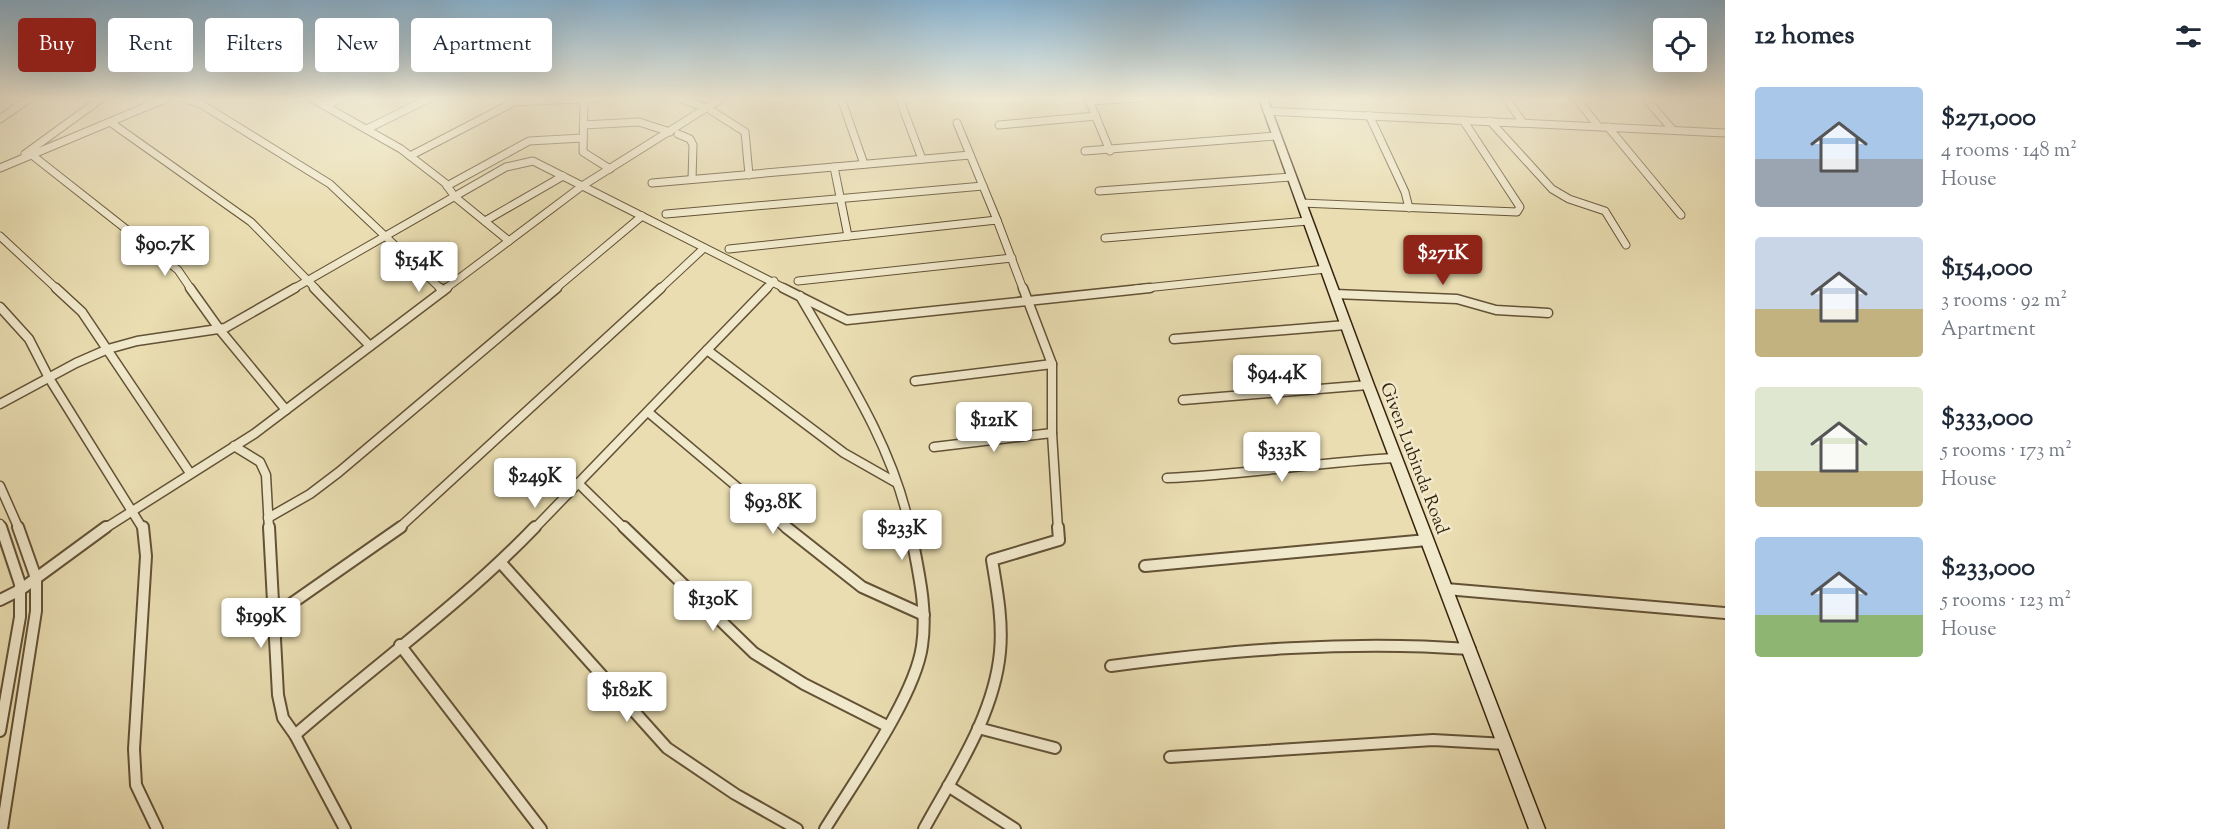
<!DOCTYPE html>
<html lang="en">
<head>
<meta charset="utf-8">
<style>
  :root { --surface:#fff; --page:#f2f2f3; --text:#1f2937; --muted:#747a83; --accent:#8f2418 }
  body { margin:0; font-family:"Sorts Mill Goudy",serif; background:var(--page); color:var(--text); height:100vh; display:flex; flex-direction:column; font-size:22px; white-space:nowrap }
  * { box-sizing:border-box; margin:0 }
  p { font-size:20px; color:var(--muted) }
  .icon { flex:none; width:33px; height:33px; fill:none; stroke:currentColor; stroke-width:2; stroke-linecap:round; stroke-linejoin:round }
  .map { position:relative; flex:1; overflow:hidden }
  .sheet { display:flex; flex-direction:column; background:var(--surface); width:510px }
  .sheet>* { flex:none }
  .hud { position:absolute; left:18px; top:18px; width:570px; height:54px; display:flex; gap:12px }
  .fabs { position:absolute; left:1653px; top:18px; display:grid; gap:12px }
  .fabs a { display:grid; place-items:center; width:54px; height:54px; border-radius:6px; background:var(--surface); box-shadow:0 6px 24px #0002; font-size:30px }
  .price { position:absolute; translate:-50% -51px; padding:0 14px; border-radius:6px; background:#fff; color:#222; font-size:20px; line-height:39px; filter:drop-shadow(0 2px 3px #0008) }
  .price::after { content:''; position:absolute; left:50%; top:36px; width:18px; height:14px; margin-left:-9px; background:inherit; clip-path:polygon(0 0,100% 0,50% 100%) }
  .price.current { background:var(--accent); color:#fff }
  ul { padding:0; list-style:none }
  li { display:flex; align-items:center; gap:18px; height:150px; padding:0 30px }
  li span { display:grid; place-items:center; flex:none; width:168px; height:120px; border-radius:6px; color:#555 }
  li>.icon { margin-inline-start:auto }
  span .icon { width:72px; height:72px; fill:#fffc; stroke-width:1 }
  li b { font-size:26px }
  h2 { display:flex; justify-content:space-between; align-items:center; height:72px; padding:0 30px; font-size:26px }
  .pill { padding:0 21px; border-radius:6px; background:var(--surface); box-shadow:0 6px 24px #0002; font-size:21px; line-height:54px }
  .pill.current { background:var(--accent); color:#fff }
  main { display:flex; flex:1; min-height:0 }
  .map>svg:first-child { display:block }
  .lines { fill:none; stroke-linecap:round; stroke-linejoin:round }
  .street-far2-casing { stroke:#635236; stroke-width:9 }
  .street-far1-casing { stroke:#635236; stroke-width:11 }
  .street-casing { stroke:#635236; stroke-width:14 }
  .secondary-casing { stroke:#36230d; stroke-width:3 }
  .street-far2 { stroke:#f1e9cc; stroke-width:7 }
  .street-far1 { stroke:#f1e9cc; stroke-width:8 }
  .street { stroke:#f1e9cc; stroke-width:10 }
  .secondary { fill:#f1e9cc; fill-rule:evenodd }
  .labels { text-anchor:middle; stroke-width:5; stroke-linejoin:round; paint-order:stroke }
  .street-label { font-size:18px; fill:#36230d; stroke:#f1e9cc }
</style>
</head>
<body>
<main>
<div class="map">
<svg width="1725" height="829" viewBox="0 0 1725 829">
  <rect width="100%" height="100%" fill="#e9ddb1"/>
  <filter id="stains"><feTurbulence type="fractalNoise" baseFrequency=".00333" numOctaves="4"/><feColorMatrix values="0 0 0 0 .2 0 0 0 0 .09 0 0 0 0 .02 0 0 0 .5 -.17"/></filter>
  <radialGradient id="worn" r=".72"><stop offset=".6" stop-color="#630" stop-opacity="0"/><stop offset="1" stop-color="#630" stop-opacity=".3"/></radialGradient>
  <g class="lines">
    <defs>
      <g id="street-far2">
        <polyline points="183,98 201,104 330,184 441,289"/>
        <polyline points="311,98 401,149 445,183 455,197 509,241"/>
        <polyline points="584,98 583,152 610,169"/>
        <polyline points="679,98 706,108"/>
        <polyline points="841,98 864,164"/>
        <polyline points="899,98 922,159"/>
        <polyline points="1088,98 1110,151"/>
        <polyline points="1506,98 1523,123"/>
        <polyline points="1576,98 1598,126"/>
        <polyline points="1645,98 1673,130"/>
        <polyline points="1089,101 1142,98"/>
        <polyline points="325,106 341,98"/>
        <polyline points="712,111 745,132 749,175"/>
        <polyline points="1267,111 1725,133"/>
        <polyline points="1369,115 1405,192 1409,208"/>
        <polyline points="0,119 30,98"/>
        <polyline points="1490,121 1552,189 1569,199 1605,211 1626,245"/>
        <polyline points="110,122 251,222 316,289"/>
        <polyline points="957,123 997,220"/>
        <polyline points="583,125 639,122 670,132"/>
        <polyline points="999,125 1096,116"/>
        <polyline points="1608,127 1681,215"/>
        <polyline points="367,129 430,98"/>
        <polyline points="678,134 690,139 693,145 692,179"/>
        <polyline points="1085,151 1275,136"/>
        <polyline points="25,154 102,98"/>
        <polyline points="32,155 178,270 191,289"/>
        <polyline points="410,156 514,102 600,98"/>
        <polyline points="0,168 167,98"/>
        <polyline points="652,183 834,167"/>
        <polyline points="447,186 529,141 583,138"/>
        <polyline points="1099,191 1291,177"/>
        <polyline points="1301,203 1517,212 1520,207 1463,120"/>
        <polyline points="666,214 983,186"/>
        <polyline points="485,221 563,176"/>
        <polyline points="0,236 57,289"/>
        <polyline points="848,236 834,167 970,155"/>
        <polyline points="1105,238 1308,221"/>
        <polyline points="729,249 997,220 1023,289"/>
        <polyline points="798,281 1012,258"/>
        <polyline points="293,289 506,167 533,161 786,289"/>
        <polyline points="445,289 582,186 722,98"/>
        <polyline points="555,289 642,216"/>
        <polyline points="660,289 704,248"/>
        <polyline points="766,289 774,281"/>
        <polyline points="1136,289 1326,269"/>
      </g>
      <g id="street-far1">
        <polyline points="56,288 82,312 190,473"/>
        <polyline points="190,288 220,330 286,410"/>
        <polyline points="314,288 370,346"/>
        <polyline points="440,288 443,291"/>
        <polyline points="783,288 847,320 1150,288"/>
        <polyline points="1023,288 1052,364 1052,433 1058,529"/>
        <polyline points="1335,294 1457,299 1496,310 1548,313"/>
        <path d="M800 296C842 369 893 445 910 529"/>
        <polyline points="0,307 29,339 49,378 143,529"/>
        <polyline points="1174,339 1346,325"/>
        <polyline points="707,350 844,453 895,482"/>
        <polyline points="915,381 1052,364"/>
        <polyline points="1183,400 1368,385"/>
        <polyline points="0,404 76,363 108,349 137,341 225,328 295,288"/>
        <polyline points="648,412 787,529"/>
        <polyline points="234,446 260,462 266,475 269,529"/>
        <polyline points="934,447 1052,433"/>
        <path d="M1167 478C1244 475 1319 462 1396 458"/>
        <polyline points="578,483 625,529"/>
        <polyline points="0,486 19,529"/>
        <polyline points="268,518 310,494 339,472 557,288"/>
        <polyline points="0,524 2,529"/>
        <polyline points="104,529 254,434 447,288"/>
        <polyline points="398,529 661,288"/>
        <polyline points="534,529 767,288"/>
      </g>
      <g id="street">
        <polyline points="143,527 146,556 134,749 136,785 157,829"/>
        <polyline points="269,527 278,695 283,718 295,735 345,829"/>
        <polyline points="624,527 754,653 804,684 887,726"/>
        <polyline points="786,527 862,587 924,615"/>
        <polyline points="501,563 667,748 735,794 797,829"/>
        <polyline points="1145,566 1427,540"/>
        <polyline points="1446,589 1725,613"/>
        <polyline points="0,600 20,590 106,527"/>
        <polyline points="275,615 401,527"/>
        <polyline points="400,645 541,829"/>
        <path d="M1111 666C1231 650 1349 640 1470 649"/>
        <polyline points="978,728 1055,748"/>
        <polyline points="0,731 20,617 20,584 1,527"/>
        <path d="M295 735C375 665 462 603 535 527"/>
        <polyline points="1170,757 1433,740 1506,744"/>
        <polyline points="948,786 1015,829"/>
        <polyline points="2,829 36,611 36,578 18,527"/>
        <path d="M825 829C853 783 915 697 922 646 928 606 917 567 910 527"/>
        <path d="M924 829C954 774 994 716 1000 652 1003 621 997 590 992 560L1059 540 1058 527"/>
      </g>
      <polygon id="secondary" points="1259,98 1267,98 1374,385 1545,829 1529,829 1362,385"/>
    </defs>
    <use href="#street-far2" class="street-far2-casing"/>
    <use href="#street-far1" class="street-far1-casing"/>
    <use href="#street" class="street-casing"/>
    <use href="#secondary" class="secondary-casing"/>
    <use href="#street-far2" class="street-far2"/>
    <use href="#street-far1" class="street-far1"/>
    <use href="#street" class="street"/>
    <use href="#secondary" class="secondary"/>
  </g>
  <linearGradient id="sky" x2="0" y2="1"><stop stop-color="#8ab6d5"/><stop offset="0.46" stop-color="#f5f0dc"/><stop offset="1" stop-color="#f5f0dc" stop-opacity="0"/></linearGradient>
  <rect width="1725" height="214" fill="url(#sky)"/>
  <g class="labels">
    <g class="street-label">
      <text transform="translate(1415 458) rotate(69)" y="6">Given Lubinda Road</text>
    </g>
  </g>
  <rect width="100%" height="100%" filter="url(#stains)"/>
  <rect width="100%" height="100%" fill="url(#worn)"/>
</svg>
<div class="fabs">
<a><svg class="icon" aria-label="locate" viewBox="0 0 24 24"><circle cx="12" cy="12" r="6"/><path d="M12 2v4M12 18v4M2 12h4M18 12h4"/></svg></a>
</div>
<b class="price" style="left:165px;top:277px">$90.7K</b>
<b class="price current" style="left:1443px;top:286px">$271K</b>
<b class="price" style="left:419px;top:293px">$154K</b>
<b class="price" style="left:1277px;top:406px">$94.4K</b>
<b class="price" style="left:994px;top:453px">$121K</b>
<b class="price" style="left:1282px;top:483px">$333K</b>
<b class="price" style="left:535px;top:509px">$249K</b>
<b class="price" style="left:773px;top:535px">$93.8K</b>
<b class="price" style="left:902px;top:561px">$233K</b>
<b class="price" style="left:713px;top:632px">$130K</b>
<b class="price" style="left:261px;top:649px">$199K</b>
<b class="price" style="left:627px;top:723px">$182K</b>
<div class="hud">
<a class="pill current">Buy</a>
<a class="pill">Rent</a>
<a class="pill">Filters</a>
<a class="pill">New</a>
<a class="pill">Apartment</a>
</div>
</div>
<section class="sheet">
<h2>12 homes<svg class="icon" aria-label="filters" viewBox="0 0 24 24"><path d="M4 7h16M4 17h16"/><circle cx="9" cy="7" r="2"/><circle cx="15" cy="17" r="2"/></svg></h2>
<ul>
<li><span style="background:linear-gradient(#a9c7e8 60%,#9aa5b1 0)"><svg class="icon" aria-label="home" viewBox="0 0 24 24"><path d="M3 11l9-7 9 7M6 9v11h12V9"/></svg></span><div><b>$271,000</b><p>4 rooms · 148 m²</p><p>House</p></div></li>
<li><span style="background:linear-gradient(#c9d6e8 60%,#c2b280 0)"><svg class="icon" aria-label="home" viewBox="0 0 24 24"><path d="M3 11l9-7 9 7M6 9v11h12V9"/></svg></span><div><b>$154,000</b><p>3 rooms · 92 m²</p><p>Apartment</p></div></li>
<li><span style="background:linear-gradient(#dfe7d0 70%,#c2b280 0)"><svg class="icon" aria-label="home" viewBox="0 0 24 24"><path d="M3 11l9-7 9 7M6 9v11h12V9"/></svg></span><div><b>$333,000</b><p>5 rooms · 173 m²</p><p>House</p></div></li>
<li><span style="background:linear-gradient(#a9c7e8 65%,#8fb573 0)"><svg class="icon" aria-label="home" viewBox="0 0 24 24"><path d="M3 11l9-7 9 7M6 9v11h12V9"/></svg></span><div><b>$233,000</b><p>5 rooms · 123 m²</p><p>House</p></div></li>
</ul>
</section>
</main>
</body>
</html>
